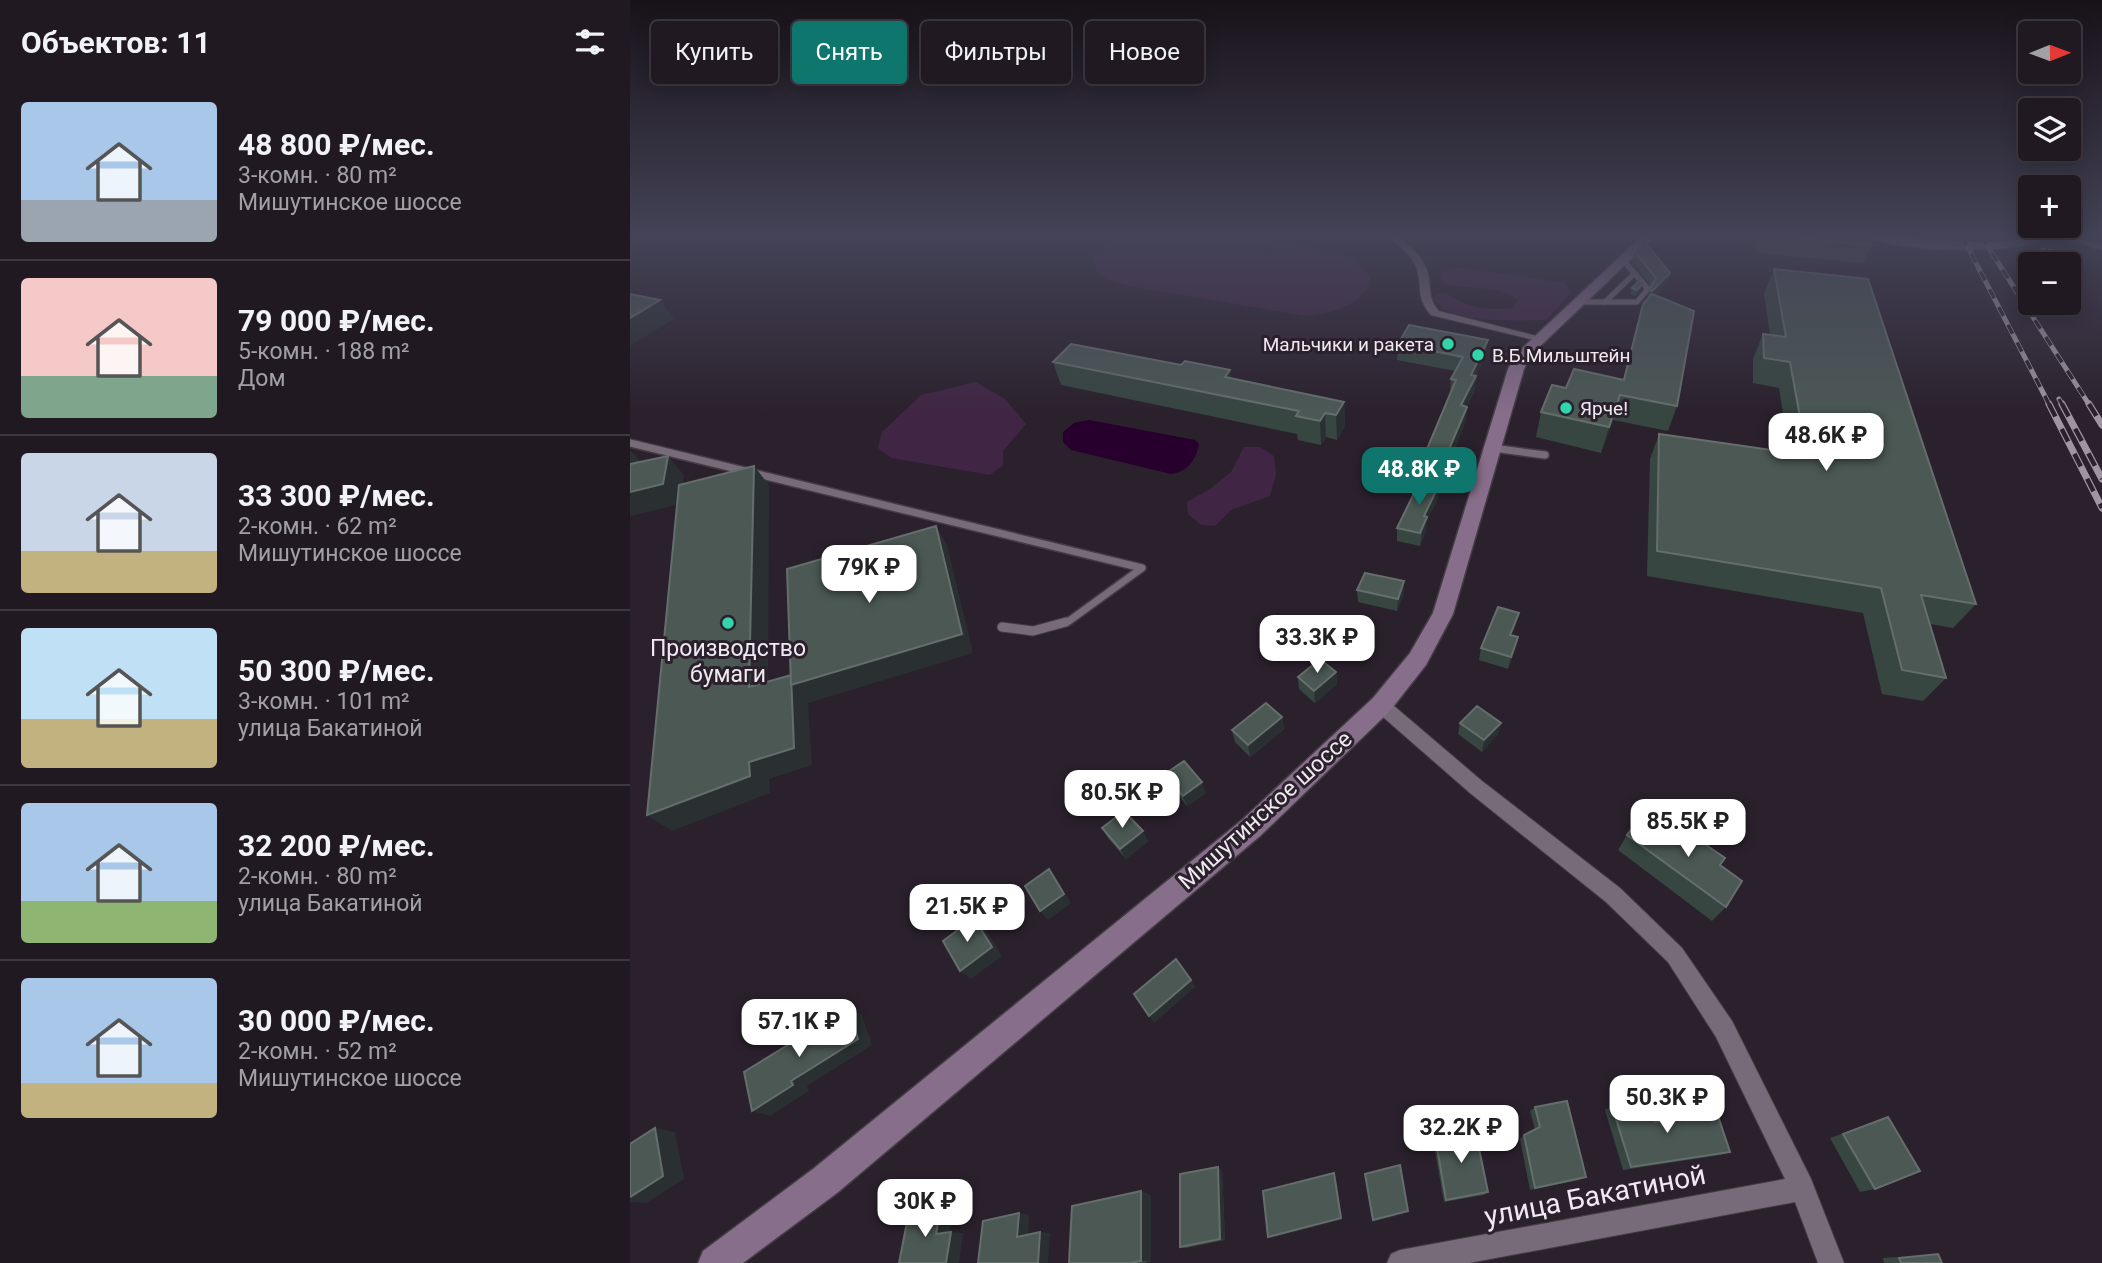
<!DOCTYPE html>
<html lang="ru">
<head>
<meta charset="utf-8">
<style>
  :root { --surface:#201922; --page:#28222a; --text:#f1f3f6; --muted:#a2a0a5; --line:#3d3840; --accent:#0f766e }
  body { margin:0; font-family:Roboto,sans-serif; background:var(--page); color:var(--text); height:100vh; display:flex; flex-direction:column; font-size:26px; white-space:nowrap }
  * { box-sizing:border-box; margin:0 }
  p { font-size:23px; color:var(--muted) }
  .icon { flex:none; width:38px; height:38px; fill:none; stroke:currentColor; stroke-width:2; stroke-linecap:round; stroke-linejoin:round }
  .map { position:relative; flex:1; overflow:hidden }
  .side { display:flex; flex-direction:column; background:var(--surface); width:630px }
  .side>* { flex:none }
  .guide { position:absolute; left:21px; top:21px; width:665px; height:63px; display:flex; gap:14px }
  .needle { width:46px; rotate:89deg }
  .controls { position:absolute; left:1388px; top:21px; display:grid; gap:14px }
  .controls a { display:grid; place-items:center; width:63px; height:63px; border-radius:7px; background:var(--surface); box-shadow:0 4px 18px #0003,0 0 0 2px var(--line); font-size:35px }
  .price { position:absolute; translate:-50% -60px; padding:0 16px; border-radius:14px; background:#fff; color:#222; font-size:23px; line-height:46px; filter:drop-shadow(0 2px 4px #0008) }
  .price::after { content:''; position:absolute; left:50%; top:42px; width:21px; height:16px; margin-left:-10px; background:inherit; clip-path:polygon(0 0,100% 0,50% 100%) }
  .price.current { background:var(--accent); color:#fff }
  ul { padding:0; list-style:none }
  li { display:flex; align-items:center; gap:21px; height:175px; padding:0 21px }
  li+li { border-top:2px solid var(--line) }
  li span { display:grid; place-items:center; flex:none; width:196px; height:140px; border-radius:7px; color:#555 }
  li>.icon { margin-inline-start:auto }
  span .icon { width:84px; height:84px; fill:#fffc; stroke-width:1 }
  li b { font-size:30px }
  h2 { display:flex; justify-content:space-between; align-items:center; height:84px; padding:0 21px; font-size:30px }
  .chip { padding:0 24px; border-radius:7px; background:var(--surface); box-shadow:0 4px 18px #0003,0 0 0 2px var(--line); font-size:24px; line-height:63px }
  .chip.current { background:var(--accent); color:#fff }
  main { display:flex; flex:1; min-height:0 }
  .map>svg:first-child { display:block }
  .green { fill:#402644 }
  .water { fill:#27002d }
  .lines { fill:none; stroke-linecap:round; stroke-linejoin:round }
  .service-far2-casing { stroke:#443c45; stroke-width:7 }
  .service-far1-casing { stroke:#443c45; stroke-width:10 }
  .service-casing { stroke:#443c45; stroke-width:11 }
  .minor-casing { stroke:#443c45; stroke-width:2 }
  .secondary-casing { stroke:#443c45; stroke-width:3 }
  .path { stroke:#8b838d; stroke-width:2.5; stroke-dasharray:4.5 2.5; stroke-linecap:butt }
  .service-far2 { stroke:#786b79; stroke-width:5 }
  .service-far1 { stroke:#786b79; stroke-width:7 }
  .service { stroke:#786b79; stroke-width:9 }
  .minor { fill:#786b79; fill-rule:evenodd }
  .secondary { fill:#876e8a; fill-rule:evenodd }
  .rail-far1-casing { stroke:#9e959f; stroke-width:5 }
  .rail-casing { stroke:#9e959f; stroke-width:7 }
  .rail-far1 { stroke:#2b212d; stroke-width:3.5; stroke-dasharray:10; stroke-linecap:butt }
  .rail { stroke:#2b212d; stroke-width:4.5; stroke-dasharray:14; stroke-linecap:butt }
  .wall { fill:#374641 }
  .shaded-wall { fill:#2a3031 }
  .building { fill:#4b5854; stroke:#656e6d; stroke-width:2 }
  .poi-dot { fill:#32d4a9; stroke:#2b212d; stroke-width:2.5 }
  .labels { text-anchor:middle; stroke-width:6; stroke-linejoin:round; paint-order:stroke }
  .far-poi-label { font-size:19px; fill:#f0e9f1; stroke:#2b212d; text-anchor:start }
  .poi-label { font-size:23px; fill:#f0e9f1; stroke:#2b212d }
  .street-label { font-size:23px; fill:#f0e9f1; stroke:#2b212d }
  .near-street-label { font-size:28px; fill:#f0e9f1; stroke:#2b212d }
</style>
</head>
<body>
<main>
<section class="side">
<h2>Объектов: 11<svg class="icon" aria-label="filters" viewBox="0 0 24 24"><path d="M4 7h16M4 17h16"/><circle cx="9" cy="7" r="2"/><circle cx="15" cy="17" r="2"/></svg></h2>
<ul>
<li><span style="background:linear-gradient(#a9c7e8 70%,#9aa5b1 0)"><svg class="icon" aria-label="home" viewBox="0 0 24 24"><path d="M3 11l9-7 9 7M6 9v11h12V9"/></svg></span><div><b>48 800 ₽/мес.</b><p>3-комн. · 80 m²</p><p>Мишутинское шоссе</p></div></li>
<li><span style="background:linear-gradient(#f6c9c9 70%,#7fa58c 0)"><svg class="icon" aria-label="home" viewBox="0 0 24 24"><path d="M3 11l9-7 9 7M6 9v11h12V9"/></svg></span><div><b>79 000 ₽/мес.</b><p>5-комн. · 188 m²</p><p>Дом</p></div></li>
<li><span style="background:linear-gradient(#c9d6e8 70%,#c2b280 0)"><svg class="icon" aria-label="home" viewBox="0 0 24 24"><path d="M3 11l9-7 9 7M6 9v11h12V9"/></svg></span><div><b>33 300 ₽/мес.</b><p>2-комн. · 62 m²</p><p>Мишутинское шоссе</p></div></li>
<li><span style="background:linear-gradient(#bfe0f5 65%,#c2b280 0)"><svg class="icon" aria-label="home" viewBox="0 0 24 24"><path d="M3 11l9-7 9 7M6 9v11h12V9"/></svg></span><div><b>50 300 ₽/мес.</b><p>3-комн. · 101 m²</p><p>улица Бакатиной</p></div></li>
<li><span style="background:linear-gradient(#a9c7e8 70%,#8fb573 0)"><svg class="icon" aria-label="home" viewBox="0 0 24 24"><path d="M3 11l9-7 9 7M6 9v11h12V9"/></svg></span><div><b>32 200 ₽/мес.</b><p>2-комн. · 80 m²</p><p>улица Бакатиной</p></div></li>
<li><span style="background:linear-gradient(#a9c7e8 75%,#c2b280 0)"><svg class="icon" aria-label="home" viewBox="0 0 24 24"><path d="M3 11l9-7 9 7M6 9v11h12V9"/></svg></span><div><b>30 000 ₽/мес.</b><p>2-комн. · 52 m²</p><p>Мишутинское шоссе</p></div></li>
</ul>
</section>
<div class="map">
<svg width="1472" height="1263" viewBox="0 0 1472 1263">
  <rect width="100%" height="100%" fill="#2b212d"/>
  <g class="green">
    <path d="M487 236C531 236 739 229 741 285 723 308 704 312 676 316L500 286 478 280 466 271 463 257 470 247Z"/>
    <path d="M832 268 935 283 941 293 916 320C890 320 816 326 804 298L809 293C823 293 826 302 839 305 853 309 869 310 883 308L888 300C866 283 837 291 812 283L810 274 819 269Z"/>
    <polygon points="346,382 375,399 396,424 373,451 373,465 360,475 261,458 248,448 252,432 291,395"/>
    <polygon points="614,447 630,447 644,456 646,475 640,496 601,510 585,526 571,525 558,514 557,502 580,489 601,472"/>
  </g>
  <path class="water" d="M459 420 565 440 569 444C566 460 557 472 541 474L441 450 433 442V432L444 423Z"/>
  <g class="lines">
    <defs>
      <g id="service-far2">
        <polyline points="1432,236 1472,247"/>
        <polyline points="946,302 1007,302 1018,289 993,260"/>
        <polyline points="975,302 1005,273"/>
      </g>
      <g id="service-far1">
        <polyline points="0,443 512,568 439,621 430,624"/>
        <polyline points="863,448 915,455"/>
      </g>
      <polyline id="service" points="372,627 403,631 436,622"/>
      <g id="minor">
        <path d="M758 236H769C783 248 796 260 799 278 801 292 799 300 809 311L914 338 908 341 801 315C785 297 793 286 786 266 780 253 768 246 758 236Z"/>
        <polygon points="751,698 757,700 852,781 990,888 1052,948 1102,1021 1181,1179 1214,1263 1188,1263 1165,1202 839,1263 757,1263 761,1254 770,1250 1155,1179 1086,1037 1038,962 976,902 840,793 745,710 743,705 745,700"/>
      </g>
      <g id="secondary">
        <polygon points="1012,236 1025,236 900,356 894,369 823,614 796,665 759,712 630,836 207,1193 113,1263 68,1263 73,1251 183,1169 612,820 743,698 780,653 803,613 878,369 886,354"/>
        <path d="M1239 236 1358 243 1418 236C1396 257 1260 252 1239 236Z"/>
      </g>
    </defs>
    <use href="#service-far2" class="service-far2-casing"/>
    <use href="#service-far1" class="service-far1-casing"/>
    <use href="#service" class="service-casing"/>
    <use href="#minor" class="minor-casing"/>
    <use href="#secondary" class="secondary-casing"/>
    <polyline class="path" points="1411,249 1441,252"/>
    <use href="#service-far2" class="service-far2"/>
    <use href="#service-far1" class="service-far1"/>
    <use href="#service" class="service"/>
    <use href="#minor" class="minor"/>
    <use href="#secondary" class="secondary"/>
    <defs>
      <g id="rail-far1">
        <polyline points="1332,236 1420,406"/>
        <polyline points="1351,236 1460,406"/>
        <polyline points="1429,399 1433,406"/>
      </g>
      <g id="rail">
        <polyline points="1419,404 1472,508"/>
        <polyline points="1432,404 1472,479"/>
        <polyline points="1459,404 1472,425"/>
      </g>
    </defs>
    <use href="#rail-far1" class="rail-far1-casing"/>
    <use href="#rail" class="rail-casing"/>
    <use href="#rail-far1" class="rail-far1"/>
    <use href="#rail" class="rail"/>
  </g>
  <g class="wall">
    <polygon points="1124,236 1238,236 1242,245 1233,263 1126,253 1123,239"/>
    <polygon points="1005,252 1040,273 1037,283 1025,295 1047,406 1038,431 983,420 971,453 906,437 911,412 936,388 993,379 1013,304 1017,300 1019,290 1021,286 1002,261"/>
    <polygon points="1144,269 1346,604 1323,628 1300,624 1316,678 1293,701 1252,694 1233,613 1017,576 1020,459 1029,434 1159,452 1149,388 1123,383 1123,359 1133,334 1140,335 1134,293"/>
    <polygon points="1013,283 1011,289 1005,296 1000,294 1002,288"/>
    <polygon points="768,344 856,355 846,376 844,392 837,406 835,423 816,470 796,466 797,449 820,396 821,379 825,371 767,360"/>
    <polygon points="423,362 601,378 714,402 715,426 707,440 696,437 691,445 668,440 667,434 431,385"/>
    <polygon points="810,483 809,496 796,522 796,530 790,546 767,541 767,528"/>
    <polygon points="774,581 774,594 767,611 728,602 727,590"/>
    <polygon points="889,613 882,636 888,637 885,650 878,669 849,660 851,648"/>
    <polygon points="706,672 707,684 685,703 669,689 668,677"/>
    <polygon points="652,717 654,729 620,757 605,742 602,730"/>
    <polygon points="830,723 871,723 868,734 852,752 828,734"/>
    <polygon points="535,774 576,793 557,806 540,785"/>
    <polygon points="472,828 518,841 496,859 478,838"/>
    <polygon points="997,835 1060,846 1090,865 1096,907 1082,921 988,850"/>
    <polygon points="982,1106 1025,1122 1100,1152 1090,1155 993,1170 975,1110"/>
    <polygon points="905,1107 956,1177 949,1180 900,1190 890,1139 894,1135 905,1130 900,1111"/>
    <polygon points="1258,1117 1245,1189 1230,1192 1200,1138"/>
    <polygon points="805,1136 858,1192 854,1195 814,1202 803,1140"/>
    <polygon points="592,1170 595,1240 556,1248 550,1247"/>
    <polygon points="521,1195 521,1261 514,1263 439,1263"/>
    <polygon points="1308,1254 1312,1263 1254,1263 1253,1258"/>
  </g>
  <g class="shaded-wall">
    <polygon points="1040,273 1037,283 1019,301 1022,291"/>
    <polygon points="1013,283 1011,289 1005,296 1007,290"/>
    <polygon points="30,300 44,319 0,346 0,318"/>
    <polygon points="858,340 856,355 846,376 844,392 829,422 831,405 841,375"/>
    <polygon points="600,370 604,394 595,377"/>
    <polygon points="990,395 983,420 971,453 979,427"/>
    <polygon points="714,402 715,426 707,440 706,415"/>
    <polygon points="837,407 835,423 816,470 817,454"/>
    <polygon points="695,413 696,437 691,445 690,421"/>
    <polygon points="0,450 10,461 0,478"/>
    <polygon points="38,456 54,475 50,504 0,516 0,492"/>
    <polygon points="124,466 139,485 138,705 119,687"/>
    <polygon points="810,483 809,496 796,522 796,530 790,546 794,516"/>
    <polygon points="306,526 317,545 343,653 178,703 182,765 139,779 140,793 42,831 17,815 119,762 161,675"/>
    <polygon points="774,581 774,594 767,611 768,599"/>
    <polygon points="889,613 886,625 878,647 880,635"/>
    <polygon points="888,637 885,650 878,669 881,657"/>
    <polygon points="706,672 707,684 685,703 684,691"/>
    <polygon points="652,717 654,729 620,757 618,745"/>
    <polygon points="871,723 868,734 852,752 854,740"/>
    <polygon points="572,782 576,793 557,806 553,796"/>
    <polygon points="513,831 518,841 496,859 490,849"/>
    <polygon points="419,869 441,903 418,920 410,911"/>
    <polygon points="344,918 354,927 372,956 341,979 330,971"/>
    <polygon points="561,980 565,987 524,1023 519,1016"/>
    <polygon points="218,1008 232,1015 242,1045 177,1086 179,1091 140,1116 122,1111 161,1081"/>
    <polygon points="25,1128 45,1132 54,1179 16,1203 0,1202 0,1197"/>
    <polygon points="588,1167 592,1170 595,1240 590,1239"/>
    <polygon points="705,1176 711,1220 641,1238 638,1237"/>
    <polygon points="511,1191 521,1195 521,1261 511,1261"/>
    <polygon points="311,1207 323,1209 319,1235 306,1234"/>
    <polygon points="778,1211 777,1213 743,1222 743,1220"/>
    <polygon points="389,1213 399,1215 398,1238 387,1237"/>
    <polygon points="321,1232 333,1233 329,1263 316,1263"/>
    <polygon points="410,1232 420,1233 418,1263 408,1263"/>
  </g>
  <g class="building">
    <polygon points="1143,236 1238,236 1242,245"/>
    <polygon points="1015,242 1040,273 1022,291 1019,290 1026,278 1005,252"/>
    <polygon points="1144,269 1238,279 1346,604 1291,595 1316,678 1272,670 1251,588 1027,551 1029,434 1177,455 1160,362 1134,358 1133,334 1156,337"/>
    <polygon points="1010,280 1013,283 1007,290 1002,288"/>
    <polygon points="0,294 30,300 0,318"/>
    <polygon points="1022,294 1064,311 1047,406 990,395 979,427 911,412 922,385 936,388 944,369 994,380 1013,304"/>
    <polygon points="779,325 858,340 841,375 846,376 831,405 837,407 817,454 797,449 826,380 821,379 833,357 768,344"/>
    <polygon points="441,344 551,365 555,361 600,370 595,377 714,402 706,415 695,413 690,421 666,416 669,411 423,362"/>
    <polygon points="38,456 33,484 0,492 0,464"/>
    <polygon points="124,466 119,687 161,675 164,748 119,762 120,776 17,815 49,485"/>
    <polygon points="791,479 810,483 794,516 797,517 790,533 767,528"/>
    <polygon points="306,526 332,634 161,685 157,569"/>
    <polygon points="735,573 774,581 768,599 727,590"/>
    <polygon points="868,607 889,613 880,635 888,637 881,657 851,648"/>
    <polygon points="690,659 706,672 684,691 668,677"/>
    <polygon points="636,703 652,717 618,745 602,730"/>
    <polygon points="847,706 871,723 854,740 830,723"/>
    <polygon points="554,761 572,782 553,796 535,774"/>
    <polygon points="494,811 513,831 490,849 472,828"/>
    <polygon points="1014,813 1060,846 1066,838 1095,858 1090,865 1112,881 1096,907 997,835"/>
    <polygon points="419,869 434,894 410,911 395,886"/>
    <polygon points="344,918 362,947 330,971 313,941"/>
    <polygon points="546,959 561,980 519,1016 504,994"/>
    <polygon points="218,1008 228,1039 161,1081 163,1085 122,1111 114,1072"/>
    <polygon points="1017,1099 1025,1122 1087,1113 1100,1152 1001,1167 982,1106"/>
    <polygon points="937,1101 956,1177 905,1188 894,1135 910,1127 905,1107"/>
    <polygon points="1258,1117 1290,1171 1245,1189 1213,1134"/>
    <polygon points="25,1128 33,1176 0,1197 0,1144"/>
    <polygon points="845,1129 858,1192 816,1200 805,1136"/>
    <polygon points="770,1165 778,1211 743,1220 735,1174"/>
    <polygon points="588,1167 590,1239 550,1247 550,1174"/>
    <polygon points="704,1173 711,1218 638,1237 633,1191"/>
    <polygon points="511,1191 511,1261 500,1263 439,1263 442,1206"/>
    <polygon points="311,1207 306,1234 321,1232 316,1263 269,1263 279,1212"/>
    <polygon points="389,1213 387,1237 410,1232 408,1263 348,1263 353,1221"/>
    <polygon points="1308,1254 1312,1263 1271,1263 1269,1258"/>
  </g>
  <linearGradient id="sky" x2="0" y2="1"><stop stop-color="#181219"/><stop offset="0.57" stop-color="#444357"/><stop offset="1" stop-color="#444357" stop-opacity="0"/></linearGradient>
  <rect width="1472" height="413" fill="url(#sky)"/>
  <g class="poi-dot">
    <circle cx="818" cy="344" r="7"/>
    <circle cx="848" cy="355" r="7"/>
    <circle cx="936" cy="408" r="7"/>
    <circle cx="98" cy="623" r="7"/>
  </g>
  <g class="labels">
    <g class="far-poi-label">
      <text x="804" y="351" text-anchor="end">Мальчики и ракета</text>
      <text x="862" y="362">В.Б.Мильштейн</text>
      <text x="950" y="415">Ярче!</text>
    </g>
    <g class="poi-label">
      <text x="98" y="656">Производство<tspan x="98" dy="26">бумаги</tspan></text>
    </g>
    <g class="street-label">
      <text transform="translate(635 810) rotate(-42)" y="8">Мишутинское шоссе</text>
    </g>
    <g class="near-street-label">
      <text transform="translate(965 1195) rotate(-11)" y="10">улица Бакатиной</text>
    </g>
  </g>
</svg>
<div class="controls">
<a><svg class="needle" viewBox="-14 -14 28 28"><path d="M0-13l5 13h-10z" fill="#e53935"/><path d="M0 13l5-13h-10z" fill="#a2a0a5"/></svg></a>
<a><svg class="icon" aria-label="layers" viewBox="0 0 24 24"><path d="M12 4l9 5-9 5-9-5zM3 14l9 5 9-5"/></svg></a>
<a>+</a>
<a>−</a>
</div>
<b class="price" style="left:1196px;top:473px">48.6K ₽</b>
<b class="price current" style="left:789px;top:507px">48.8K ₽</b>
<b class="price" style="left:239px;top:605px">79K ₽</b>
<b class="price" style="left:687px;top:675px">33.3K ₽</b>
<b class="price" style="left:492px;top:830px">80.5K ₽</b>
<b class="price" style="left:1058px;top:859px">85.5K ₽</b>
<b class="price" style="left:337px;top:944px">21.5K ₽</b>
<b class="price" style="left:169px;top:1059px">57.1K ₽</b>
<b class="price" style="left:1037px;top:1135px">50.3K ₽</b>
<b class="price" style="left:831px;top:1165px">32.2K ₽</b>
<b class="price" style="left:295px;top:1239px">30K ₽</b>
<div class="guide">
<a class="chip">Купить</a>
<a class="chip current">Снять</a>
<a class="chip">Фильтры</a>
<a class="chip">Новое</a>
</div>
</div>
</main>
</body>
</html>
